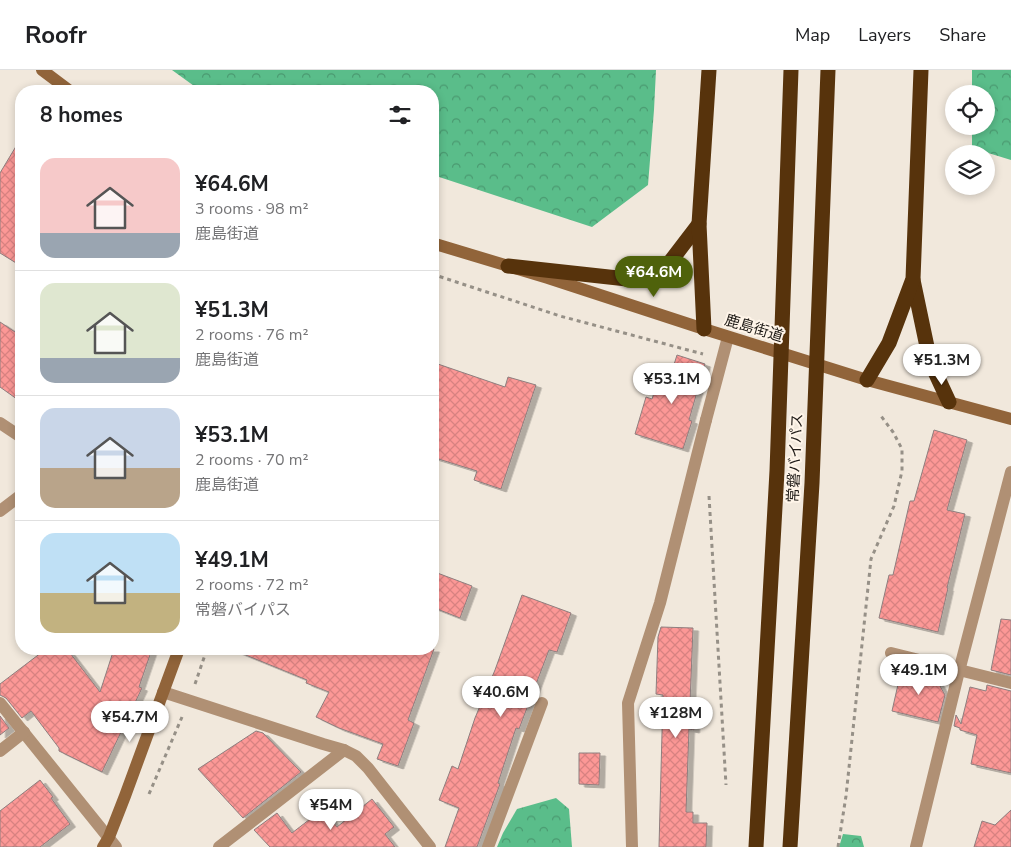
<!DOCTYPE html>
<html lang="en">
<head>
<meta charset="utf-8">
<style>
  :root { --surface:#fff; --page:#f6f6f6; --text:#202124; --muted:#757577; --line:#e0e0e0; --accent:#4f620b }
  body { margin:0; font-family:"Nunito Sans","Noto Sans JP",sans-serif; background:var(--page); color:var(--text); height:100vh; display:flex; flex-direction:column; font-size:19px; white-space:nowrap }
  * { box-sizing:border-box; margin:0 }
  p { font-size:16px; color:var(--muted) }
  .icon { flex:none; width:28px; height:28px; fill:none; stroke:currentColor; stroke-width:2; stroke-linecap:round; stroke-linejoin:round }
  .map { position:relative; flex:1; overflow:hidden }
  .sheet { position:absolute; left:15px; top:15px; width:424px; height:570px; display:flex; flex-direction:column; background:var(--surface); border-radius:20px; box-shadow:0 2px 8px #0003 }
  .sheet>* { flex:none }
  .fabs { position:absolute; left:945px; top:15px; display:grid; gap:10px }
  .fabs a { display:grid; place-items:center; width:50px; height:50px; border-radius:50%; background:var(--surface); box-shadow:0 2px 8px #0003; font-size:25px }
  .price { position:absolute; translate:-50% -42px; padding:0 11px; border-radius:18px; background:#fff; color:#222; font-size:16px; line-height:32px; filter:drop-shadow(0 1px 2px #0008) }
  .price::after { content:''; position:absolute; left:50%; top:30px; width:15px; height:11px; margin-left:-8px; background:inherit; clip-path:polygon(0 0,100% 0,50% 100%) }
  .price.selected { background:var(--accent); color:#fff }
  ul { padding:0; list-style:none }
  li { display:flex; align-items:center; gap:15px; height:125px; padding:0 25px }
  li+li { border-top:1px solid var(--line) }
  li span { display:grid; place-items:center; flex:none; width:140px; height:100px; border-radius:15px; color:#555 }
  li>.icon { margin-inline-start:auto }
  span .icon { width:60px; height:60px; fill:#fffc; stroke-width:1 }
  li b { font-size:21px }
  h2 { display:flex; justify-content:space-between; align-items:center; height:60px; padding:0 25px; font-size:21px }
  header { display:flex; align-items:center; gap:30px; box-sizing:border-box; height:70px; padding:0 25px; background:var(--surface); border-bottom:1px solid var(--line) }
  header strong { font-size:24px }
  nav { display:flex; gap:28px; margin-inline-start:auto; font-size:18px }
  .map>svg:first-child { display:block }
  .forest { fill:url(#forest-crowns) }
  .building { fill:url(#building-cross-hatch); stroke:#8e7e7e; filter:url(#shadow) }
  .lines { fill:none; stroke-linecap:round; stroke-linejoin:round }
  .path { stroke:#969087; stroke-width:3; stroke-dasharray:4 4; stroke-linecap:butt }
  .lane { stroke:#b09074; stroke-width:12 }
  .street { stroke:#b09074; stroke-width:12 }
  .secondary { stroke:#91643a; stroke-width:12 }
  .highway { stroke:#57330c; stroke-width:15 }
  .labels { text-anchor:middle; stroke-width:4; stroke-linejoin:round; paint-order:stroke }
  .street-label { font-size:15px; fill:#1f1b17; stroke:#fff5e9 }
</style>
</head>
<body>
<header>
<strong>Roofr</strong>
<nav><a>Map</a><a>Layers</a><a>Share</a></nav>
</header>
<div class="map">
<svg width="1011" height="777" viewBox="0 0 1011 777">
  <defs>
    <pattern id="forest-crowns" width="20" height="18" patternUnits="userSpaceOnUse" patternTransform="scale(1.25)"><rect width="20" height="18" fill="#5abd8a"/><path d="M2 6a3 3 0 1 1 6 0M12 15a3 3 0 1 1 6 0" fill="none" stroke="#4a9970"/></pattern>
    <pattern id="building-cross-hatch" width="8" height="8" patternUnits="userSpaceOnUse" patternTransform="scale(1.25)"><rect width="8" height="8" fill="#fc9896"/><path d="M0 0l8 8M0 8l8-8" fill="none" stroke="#d88281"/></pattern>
    <filter id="shadow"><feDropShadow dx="5.5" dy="3" stdDeviation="0" flood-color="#0004"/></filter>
  </defs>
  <rect width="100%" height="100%" fill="#f1e8dc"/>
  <g class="forest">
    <polygon points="172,0 656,0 654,40 648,115 592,157 433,105 432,21 201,21"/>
    <polygon points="972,0 1011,0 1011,90 972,78 972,56 986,56 986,24 972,24"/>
    <polygon points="556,728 569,739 572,777 497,777 503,763 517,739"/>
    <polygon points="843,764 861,766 864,777 839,777"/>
  </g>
  <g class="building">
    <polygon points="21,68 21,196 0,183 0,103"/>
    <polygon points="0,252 21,266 21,332 0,317"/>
    <polygon points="677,285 705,294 689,350 692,351 683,379 635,364 646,327 652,329 656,317 666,320"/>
    <polygon points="432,292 505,317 508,307 536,315 501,419 474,410 477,401 432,387"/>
    <polygon points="934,360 967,370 947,440 965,444 947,518 948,518 938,562 879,548 889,505 893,505 910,431 914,431"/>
    <polygon points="432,501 472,516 460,548 432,537"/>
    <polygon points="522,525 571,543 557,582 549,580 519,659 516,658 498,713 500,714 477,777 445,777 459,738 439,730 452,696 458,699 475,648 495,600"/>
    <polygon points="1001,549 1011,550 1011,605 991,600"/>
    <polygon points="661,557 693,558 690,633 695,633 694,660 689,659 686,742 693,742 693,753 707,753 706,777 659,777 663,625 656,624 658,567"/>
    <polygon points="46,579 67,579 100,622 114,579 152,579 139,617 142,618 102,702 59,681 59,678 31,641 22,648 6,628 0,625 0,614"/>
    <polygon points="231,579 434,579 408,650 414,653 398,696 377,689 383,674 339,658 316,647 329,622 306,613 307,610"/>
    <polygon points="904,599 935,607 945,625 938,652 892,641 899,610 901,611"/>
    <polygon points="987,615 1011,621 1011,703 971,694 977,665 960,660 960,658 954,656 956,645 961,654 970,617 986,621"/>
    <polygon points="0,646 9,658 0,665"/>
    <polygon points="256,661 263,663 301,702 243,748 198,699"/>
    <polygon points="579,683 600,683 599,715 579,714"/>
    <polygon points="40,710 53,727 51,728 70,754 40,777 0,777 0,741"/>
    <polygon points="372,729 394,757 385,764 395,777 270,777 254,760 277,743 292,763 323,739 337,757"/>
    <polygon points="1011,740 1011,777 974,777 982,751 995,755"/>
  </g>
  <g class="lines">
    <g class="path">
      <polyline points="432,204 560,246 703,284"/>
      <polyline points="709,426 726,715"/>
      <polyline points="195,614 207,579"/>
      <polyline points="149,724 182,647"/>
      <polyline points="838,777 846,726 871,489 894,436 902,401 902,379 893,362 881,346"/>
    </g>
    <polyline class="lane" points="632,777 628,633 660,533 706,350"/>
    <g class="street">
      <polyline points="706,350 728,267"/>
      <polyline points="0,353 21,367"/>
      <polyline points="0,441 21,425"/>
      <polyline points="891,583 1011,613"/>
      <polyline points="163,622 323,674 344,680 356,686 368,698 430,777"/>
      <polyline points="0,633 116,777"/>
      <polyline points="0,681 24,662"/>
      <polyline points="219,777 344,680"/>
      <polyline points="488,777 542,633"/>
      <polyline points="916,777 959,601 1011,402"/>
    </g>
    <g class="secondary">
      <polyline points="42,0 70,21"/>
      <polyline points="432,173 548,208 704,259 867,310 1011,349"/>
      <polyline points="103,777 109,767 125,726 179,579"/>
    </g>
    <g class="highway">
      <polyline points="508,196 627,209 670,192 699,154"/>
      <polyline points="913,210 930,291 949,332"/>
      <polyline points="704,259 699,154 709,0"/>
      <polyline points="867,310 889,273 913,209 921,0"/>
      <polyline points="756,777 777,401 791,0"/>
      <polyline points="790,777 812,413 828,0"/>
    </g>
  </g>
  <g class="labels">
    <g class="street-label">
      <text transform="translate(754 258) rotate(17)" y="5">鹿島街道</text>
      <text transform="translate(795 388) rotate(-87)" y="5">常磐バイパス</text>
    </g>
  </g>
</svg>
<div class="fabs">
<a><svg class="icon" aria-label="locate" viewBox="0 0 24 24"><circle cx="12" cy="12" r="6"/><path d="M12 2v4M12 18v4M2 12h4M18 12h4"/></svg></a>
<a><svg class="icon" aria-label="layers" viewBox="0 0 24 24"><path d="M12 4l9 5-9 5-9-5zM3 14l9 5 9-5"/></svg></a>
</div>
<b class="price selected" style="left:654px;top:228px">¥64.6M</b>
<b class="price" style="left:942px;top:316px">¥51.3M</b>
<b class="price" style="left:672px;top:335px">¥53.1M</b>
<b class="price" style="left:919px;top:626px">¥49.1M</b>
<b class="price" style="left:501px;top:648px">¥40.6M</b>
<b class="price" style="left:676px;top:669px">¥128M</b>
<b class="price" style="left:130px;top:673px">¥54.7M</b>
<b class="price" style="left:331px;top:761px">¥54M</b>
<section class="sheet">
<h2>8 homes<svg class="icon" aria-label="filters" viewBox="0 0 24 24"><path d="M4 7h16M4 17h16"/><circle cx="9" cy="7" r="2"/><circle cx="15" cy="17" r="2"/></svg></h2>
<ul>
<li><span style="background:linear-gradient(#f6c9c9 75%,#9aa5b1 0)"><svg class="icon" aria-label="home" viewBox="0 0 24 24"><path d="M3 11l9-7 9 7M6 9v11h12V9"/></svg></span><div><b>¥64.6M</b><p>3 rooms · 98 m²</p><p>鹿島街道</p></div></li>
<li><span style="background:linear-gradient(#dfe7d0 75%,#9aa5b1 0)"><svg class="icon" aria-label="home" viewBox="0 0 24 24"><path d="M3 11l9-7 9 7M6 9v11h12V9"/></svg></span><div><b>¥51.3M</b><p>2 rooms · 76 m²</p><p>鹿島街道</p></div></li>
<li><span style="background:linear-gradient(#c9d6e8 60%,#b9a48a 0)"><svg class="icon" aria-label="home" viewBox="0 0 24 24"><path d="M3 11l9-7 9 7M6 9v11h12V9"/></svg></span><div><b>¥53.1M</b><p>2 rooms · 70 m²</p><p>鹿島街道</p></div></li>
<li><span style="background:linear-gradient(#bfe0f5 60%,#c2b280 0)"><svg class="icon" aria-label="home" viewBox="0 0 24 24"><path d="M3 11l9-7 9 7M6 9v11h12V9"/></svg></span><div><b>¥49.1M</b><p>2 rooms · 72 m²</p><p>常磐バイパス</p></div></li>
</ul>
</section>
</div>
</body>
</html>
